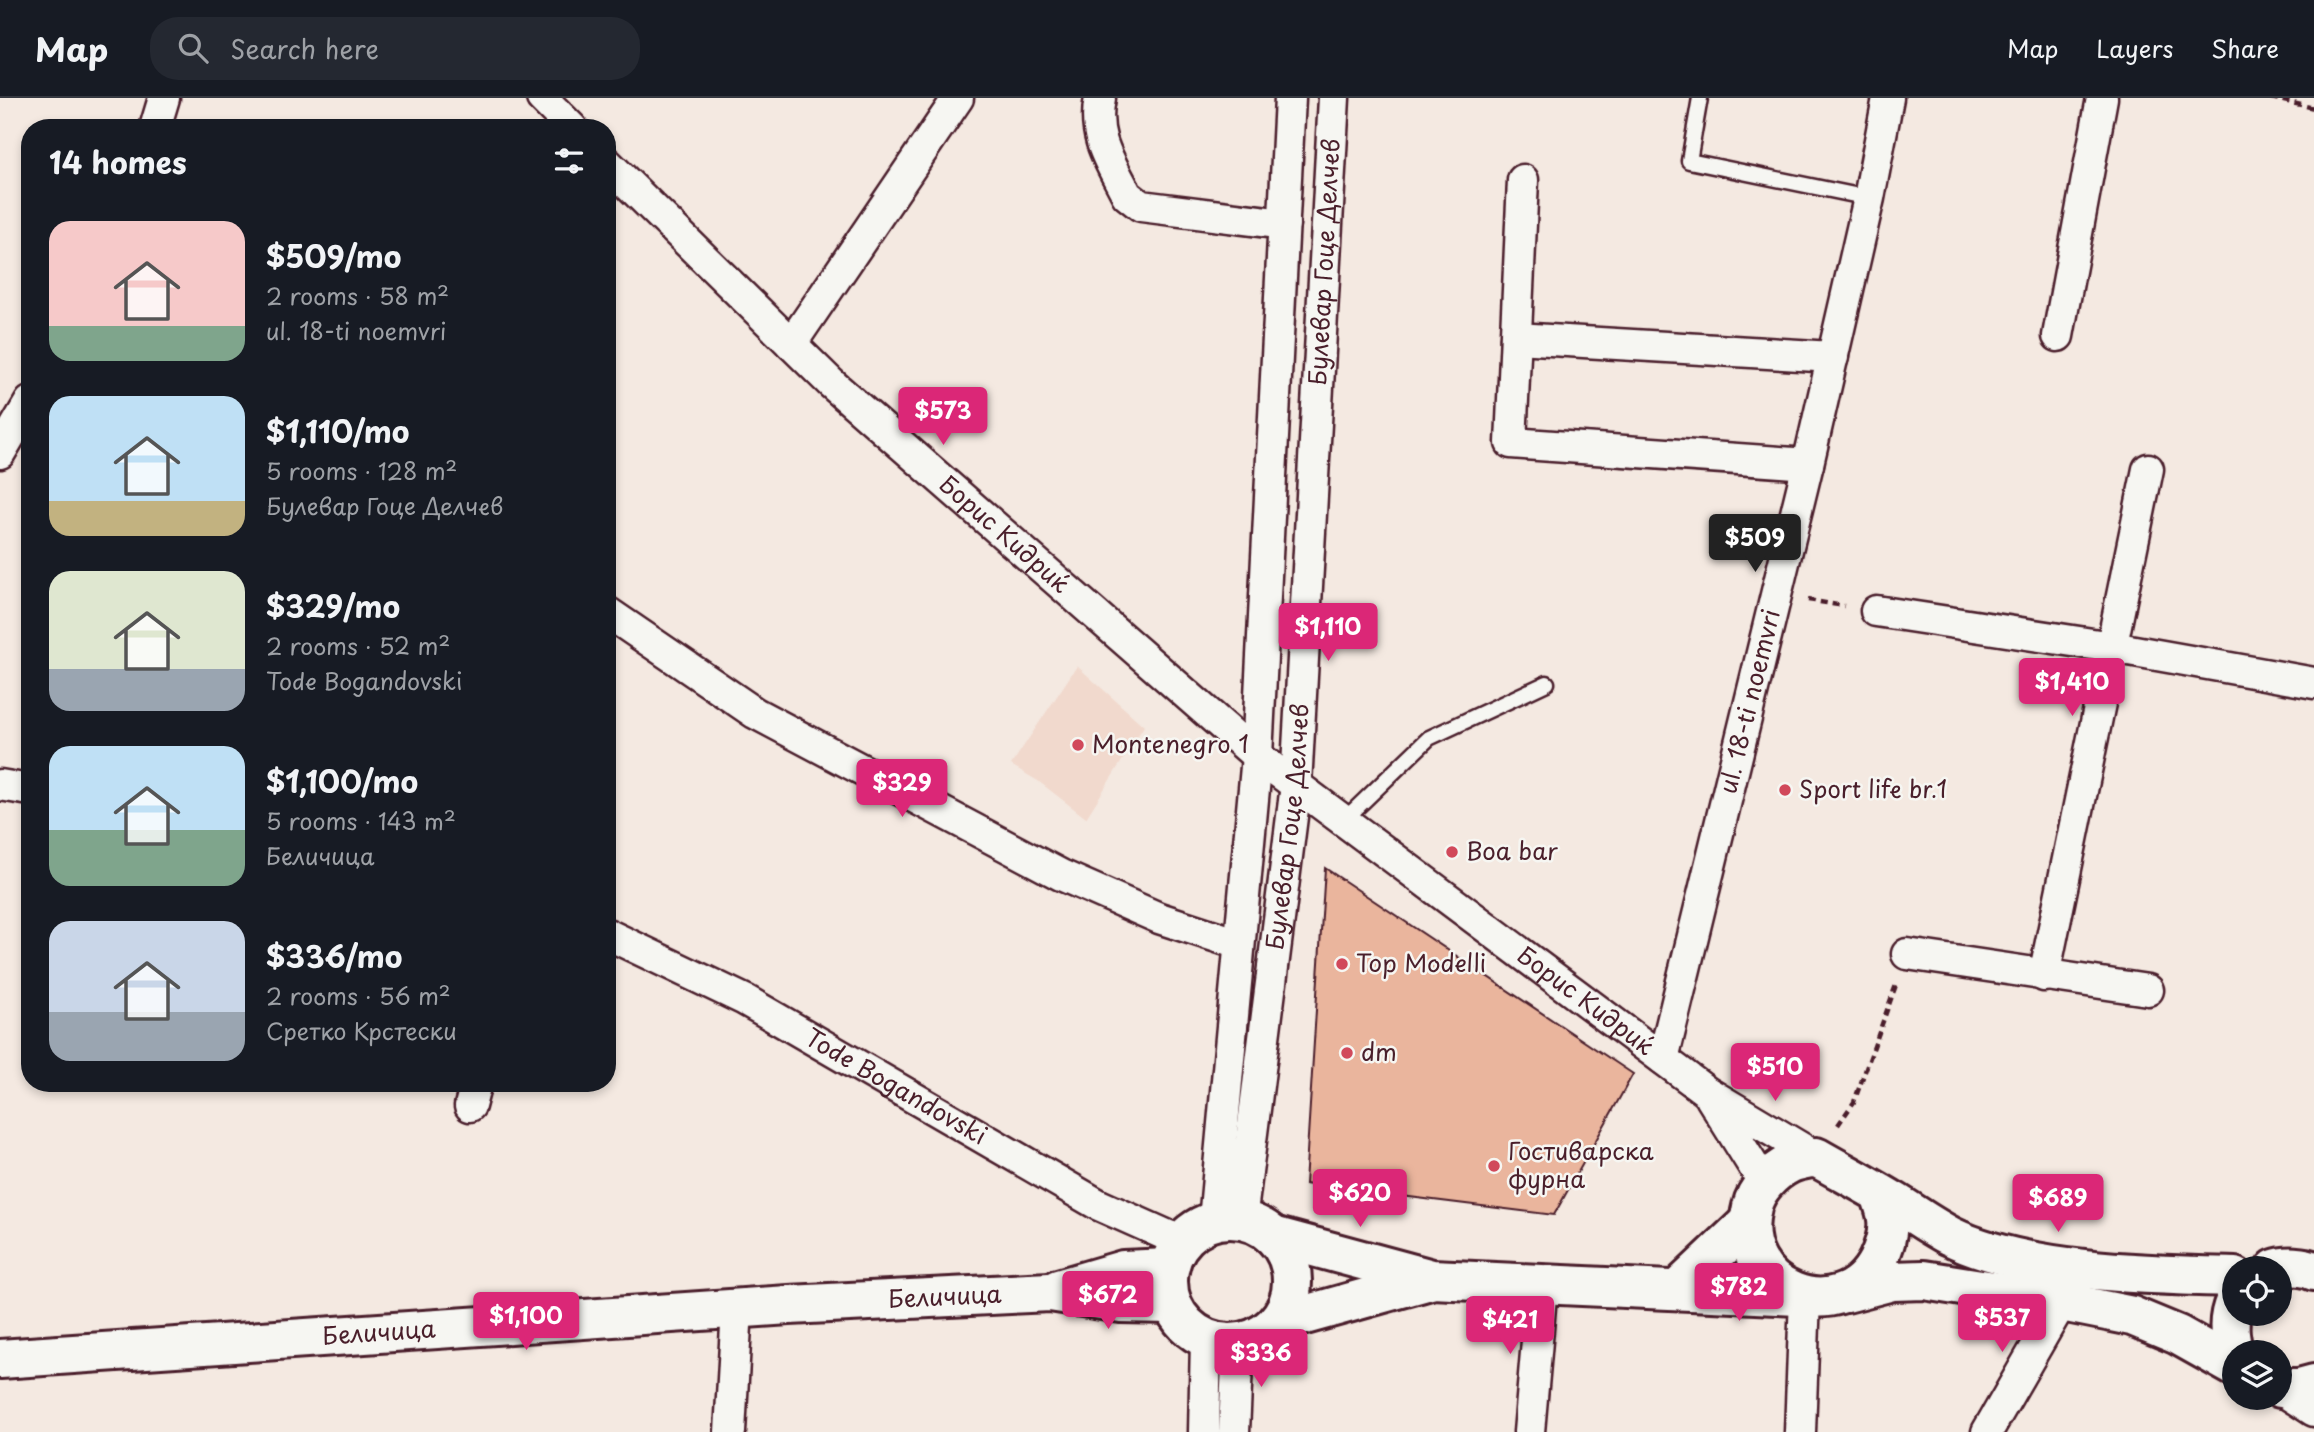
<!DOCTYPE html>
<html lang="en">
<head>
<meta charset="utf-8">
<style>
  :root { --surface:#171b24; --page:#242831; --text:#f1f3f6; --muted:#9ea1a6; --line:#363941; --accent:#db2777 }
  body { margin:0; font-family:"Playpen Sans",sans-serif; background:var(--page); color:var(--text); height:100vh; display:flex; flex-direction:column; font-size:26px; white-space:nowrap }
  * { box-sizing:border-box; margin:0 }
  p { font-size:23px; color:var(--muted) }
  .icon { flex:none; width:38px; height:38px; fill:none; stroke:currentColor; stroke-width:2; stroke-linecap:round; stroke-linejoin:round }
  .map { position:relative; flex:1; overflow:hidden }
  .sheet { position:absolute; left:21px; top:21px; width:595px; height:973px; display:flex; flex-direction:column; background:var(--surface); border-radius:28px; box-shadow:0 4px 10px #0003 }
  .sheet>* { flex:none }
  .tools { position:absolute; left:2222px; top:1158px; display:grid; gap:14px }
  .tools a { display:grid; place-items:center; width:70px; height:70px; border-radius:50%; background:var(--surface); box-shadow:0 4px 10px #0003; font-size:35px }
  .price { position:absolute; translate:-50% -60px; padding:0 16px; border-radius:7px; background:var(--accent); color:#fff; font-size:23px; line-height:46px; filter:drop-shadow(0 2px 4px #0008) }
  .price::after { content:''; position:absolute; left:50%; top:42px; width:21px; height:16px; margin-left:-10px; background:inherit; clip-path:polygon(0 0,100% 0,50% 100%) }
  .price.on { background:#222; color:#fff }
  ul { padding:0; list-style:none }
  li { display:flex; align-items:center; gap:21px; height:175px; padding:0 28px }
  li span { display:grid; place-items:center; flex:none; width:196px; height:140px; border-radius:21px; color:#555 }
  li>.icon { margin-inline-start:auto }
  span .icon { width:84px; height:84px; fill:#fffc; stroke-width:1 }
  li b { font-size:30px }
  h2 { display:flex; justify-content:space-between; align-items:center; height:84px; padding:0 28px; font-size:30px }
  header { display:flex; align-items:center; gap:42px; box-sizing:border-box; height:98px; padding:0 35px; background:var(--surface); border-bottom:2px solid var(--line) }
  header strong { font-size:33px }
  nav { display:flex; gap:38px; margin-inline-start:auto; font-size:24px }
  .search { width:490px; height:63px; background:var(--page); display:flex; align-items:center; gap:18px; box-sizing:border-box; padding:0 24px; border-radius:28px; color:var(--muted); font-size:26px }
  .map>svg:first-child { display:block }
  .built { fill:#f1d9cd }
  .building { fill:#eab59d; stroke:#4a1f2b; stroke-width:2 }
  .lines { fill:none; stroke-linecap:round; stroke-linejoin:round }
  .lane-casing { stroke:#4a1f2b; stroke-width:19 }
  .street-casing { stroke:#4a1f2b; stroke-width:35 }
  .secondary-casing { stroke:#4a1f2b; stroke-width:44 }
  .path { stroke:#4a1f2b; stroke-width:4.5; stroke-dasharray:7 5; stroke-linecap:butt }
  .lane { stroke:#f6f6f2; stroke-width:14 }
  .street { stroke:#f6f6f2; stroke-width:30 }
  .secondary { stroke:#f6f6f2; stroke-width:38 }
  .poi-dot { fill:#d1495b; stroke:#f6f6f2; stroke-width:2.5 }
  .labels { text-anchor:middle; stroke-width:5; stroke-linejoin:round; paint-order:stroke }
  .street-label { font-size:24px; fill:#4a1f2b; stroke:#f6f6f2 }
  .poi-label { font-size:24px; fill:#4a1f2b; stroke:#f6f6f2; text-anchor:start }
</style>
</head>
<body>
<header>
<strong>Map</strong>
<div class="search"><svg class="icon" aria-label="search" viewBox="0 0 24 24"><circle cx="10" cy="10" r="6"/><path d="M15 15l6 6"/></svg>Search here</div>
<nav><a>Map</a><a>Layers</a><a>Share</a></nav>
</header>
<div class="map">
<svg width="2314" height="1334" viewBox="0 0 2314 1334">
  <rect width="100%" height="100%" fill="#f4e9e1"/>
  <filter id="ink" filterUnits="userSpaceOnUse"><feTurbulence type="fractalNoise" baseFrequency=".0143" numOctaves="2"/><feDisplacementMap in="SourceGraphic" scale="14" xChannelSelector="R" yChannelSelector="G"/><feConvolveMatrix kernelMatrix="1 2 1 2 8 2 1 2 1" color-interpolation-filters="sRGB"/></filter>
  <g filter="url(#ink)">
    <polygon class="built" points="1077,568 1144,628 1086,720 1038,683 1011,667"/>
    <polygon class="building" points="1325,770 1633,976 1554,1117 1305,1086"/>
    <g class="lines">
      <defs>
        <g id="lane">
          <polyline points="1700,0 1689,63 1869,100"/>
          <polyline points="1343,723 1429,640 1547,585"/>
        </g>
        <g id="street">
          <polyline points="542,0 572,30"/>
          <path d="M1100 0C1092 39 1110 63 1127 97L1141 108 1284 126"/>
          <polyline points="155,30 164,0"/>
          <path id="s1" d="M607 65 832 286 1257 658 1707 994 1816 1059"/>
          <polyline points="1523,82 1511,345 1808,366"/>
          <polyline points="2058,238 2102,0"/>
          <polyline points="1516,240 1833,259"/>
          <polyline points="791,246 958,0"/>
          <polyline points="0,355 30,304"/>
          <polyline points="1876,513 2112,549 2314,585"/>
          <polyline points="607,514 755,615 1061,777 1159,820 1239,846"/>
          <polyline points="0,687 30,692"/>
          <path id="s2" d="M607 836 745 902 1099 1107 1182 1144"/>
          <polyline points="1907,856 2148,892"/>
          <polyline points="2044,878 2148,371"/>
          <path id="s3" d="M1663 961 1808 366 1869 100 1888 0"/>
          <polyline points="1711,1000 1764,1085"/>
          <polyline points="470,1008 476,985"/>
          <path id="s4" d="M1241 1122 1296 687 1334 0"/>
          <polyline points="1214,1123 1257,658 1290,0"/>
          <polyline points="2280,1291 2314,1313"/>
          <polyline points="730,1334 737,1210"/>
          <polyline points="1204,1334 1206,1241"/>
          <polyline points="1234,1334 1238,1245"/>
          <polyline points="1529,1334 1542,1186"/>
          <polyline points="1800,1334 1805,1199"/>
          <polyline points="1987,1334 2062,1204"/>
        </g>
        <g id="secondary">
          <path d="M1880 1095C1882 1103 1886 1112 1887 1121 1889 1136 1884 1149 1878 1162 1841 1235 1731 1192 1752 1109 1756 1091 1773 1074 1789 1066 1797 1062 1808 1061 1816 1059 1842 1074 1869 1088 1895 1104 1913 1115 1931 1128 1950 1138 2026 1175 2150 1177 2235 1179"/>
          <circle cx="1230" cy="1183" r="62"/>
          <polyline points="1273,1138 1432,1181 1799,1198"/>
          <path d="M2275 1171C2285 1167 2304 1168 2314 1173"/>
          <polyline points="1058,1191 1123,1172 1169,1170"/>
          <polyline points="1677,1192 1748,1125"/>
          <polyline points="1846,1195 1892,1183 1924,1182 2062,1204 2132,1218 2178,1237 2235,1269"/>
          <path d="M2235 1203C2227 1221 2228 1238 2235 1257"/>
          <polyline points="1276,1225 1430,1182"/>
          <path id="s5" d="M0 1261 789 1207 1050 1194 1121 1205 1172 1206"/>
          <polyline points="2280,1290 2299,1290 2314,1286"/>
        </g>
      </defs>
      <use href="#lane" class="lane-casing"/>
      <use href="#street" class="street-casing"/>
      <use href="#secondary" class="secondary-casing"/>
      <g class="path">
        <polyline points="2271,0 2314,10"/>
        <polyline points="1808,502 1844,508"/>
        <polyline points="1838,1027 1854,1004 1896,887"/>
      </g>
      <use href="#lane" class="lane"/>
      <use href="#street" class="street"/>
      <use href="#secondary" class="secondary"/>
    </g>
  </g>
  <g class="poi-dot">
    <circle cx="1078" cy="647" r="7"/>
    <circle cx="1785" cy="692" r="7"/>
    <circle cx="1452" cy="754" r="7"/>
    <circle cx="1342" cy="866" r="7"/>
    <circle cx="1347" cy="955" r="7"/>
    <circle cx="1494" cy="1068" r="7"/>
  </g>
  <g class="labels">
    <g class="street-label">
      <text dy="8" stroke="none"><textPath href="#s4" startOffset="962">Булевар Гоце Делчев</textPath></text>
      <text dy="8" stroke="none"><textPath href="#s1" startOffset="544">Борис Кидриќ</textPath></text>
      <text dy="8" stroke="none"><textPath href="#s3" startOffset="368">ul. 18-ti noemvri</textPath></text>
      <text dy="8" stroke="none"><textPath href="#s4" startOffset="396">Булевар Гоце Делчев</textPath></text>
      <text dy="8" stroke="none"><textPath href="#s1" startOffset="1290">Борис Кидриќ</textPath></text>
      <text dy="8" stroke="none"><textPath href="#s2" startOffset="327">Tode Bogandovski</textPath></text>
      <text dy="8" stroke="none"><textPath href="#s5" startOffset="947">Беличица</textPath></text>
      <text dy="8" stroke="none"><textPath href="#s5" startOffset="380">Беличица</textPath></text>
    </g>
    <g class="poi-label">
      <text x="1092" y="655">Montenegro 1</text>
      <text x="1799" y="700">Sport life br.1</text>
      <text x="1466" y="762">Boa bar</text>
      <text x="1356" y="874">Top Modelli</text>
      <text x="1361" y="963">dm</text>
      <text x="1508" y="1062">Гостиварска<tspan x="1508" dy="28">фурна</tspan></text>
    </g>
  </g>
</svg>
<div class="tools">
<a><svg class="icon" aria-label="locate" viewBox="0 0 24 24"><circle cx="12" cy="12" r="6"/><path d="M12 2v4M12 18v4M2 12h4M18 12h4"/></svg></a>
<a><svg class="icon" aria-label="layers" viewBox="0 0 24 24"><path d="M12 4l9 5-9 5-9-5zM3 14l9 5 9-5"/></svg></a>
</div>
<b class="price" style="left:943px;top:349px">$573</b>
<b class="price on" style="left:1755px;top:476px">$509</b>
<b class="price" style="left:1328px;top:565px">$1,110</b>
<b class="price" style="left:2072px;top:620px">$1,410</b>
<b class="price" style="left:902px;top:721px">$329</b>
<b class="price" style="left:1775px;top:1005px">$510</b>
<b class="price" style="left:1360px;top:1131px">$620</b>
<b class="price" style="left:2058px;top:1136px">$689</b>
<b class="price" style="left:1739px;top:1225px">$782</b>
<b class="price" style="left:1108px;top:1233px">$672</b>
<b class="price" style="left:526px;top:1254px">$1,100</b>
<b class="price" style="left:2002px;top:1256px">$537</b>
<b class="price" style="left:1510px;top:1258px">$421</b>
<b class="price" style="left:1261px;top:1291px">$336</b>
<section class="sheet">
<h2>14 homes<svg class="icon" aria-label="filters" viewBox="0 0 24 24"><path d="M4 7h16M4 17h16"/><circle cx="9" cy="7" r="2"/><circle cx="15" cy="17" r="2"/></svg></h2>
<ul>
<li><span style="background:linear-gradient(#f6c9c9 75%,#7fa58c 0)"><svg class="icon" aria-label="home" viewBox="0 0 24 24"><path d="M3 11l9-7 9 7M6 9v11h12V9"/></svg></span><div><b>$509/mo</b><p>2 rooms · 58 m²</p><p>ul. 18-ti noemvri</p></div></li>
<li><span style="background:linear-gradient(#bfe0f5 75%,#c2b280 0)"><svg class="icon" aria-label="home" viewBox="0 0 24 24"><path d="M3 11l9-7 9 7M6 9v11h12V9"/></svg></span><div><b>$1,110/mo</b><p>5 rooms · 128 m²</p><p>Булевар Гоце Делчев</p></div></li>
<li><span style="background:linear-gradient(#dfe7d0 70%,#9aa5b1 0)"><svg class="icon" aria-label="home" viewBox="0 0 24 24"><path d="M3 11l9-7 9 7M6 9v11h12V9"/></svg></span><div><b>$329/mo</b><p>2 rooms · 52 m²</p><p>Tode Bogandovski</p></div></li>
<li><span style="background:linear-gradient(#bfe0f5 60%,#7fa58c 0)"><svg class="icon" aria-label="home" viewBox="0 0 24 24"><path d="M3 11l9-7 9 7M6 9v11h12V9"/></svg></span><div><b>$1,100/mo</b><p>5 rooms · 143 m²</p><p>Беличица</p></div></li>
<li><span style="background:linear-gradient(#c9d6e8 65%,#9aa5b1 0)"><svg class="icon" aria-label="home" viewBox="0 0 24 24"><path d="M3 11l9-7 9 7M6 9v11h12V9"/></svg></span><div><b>$336/mo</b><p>2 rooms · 56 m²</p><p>Сретко Крстески</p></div></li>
</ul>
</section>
</div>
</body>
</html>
